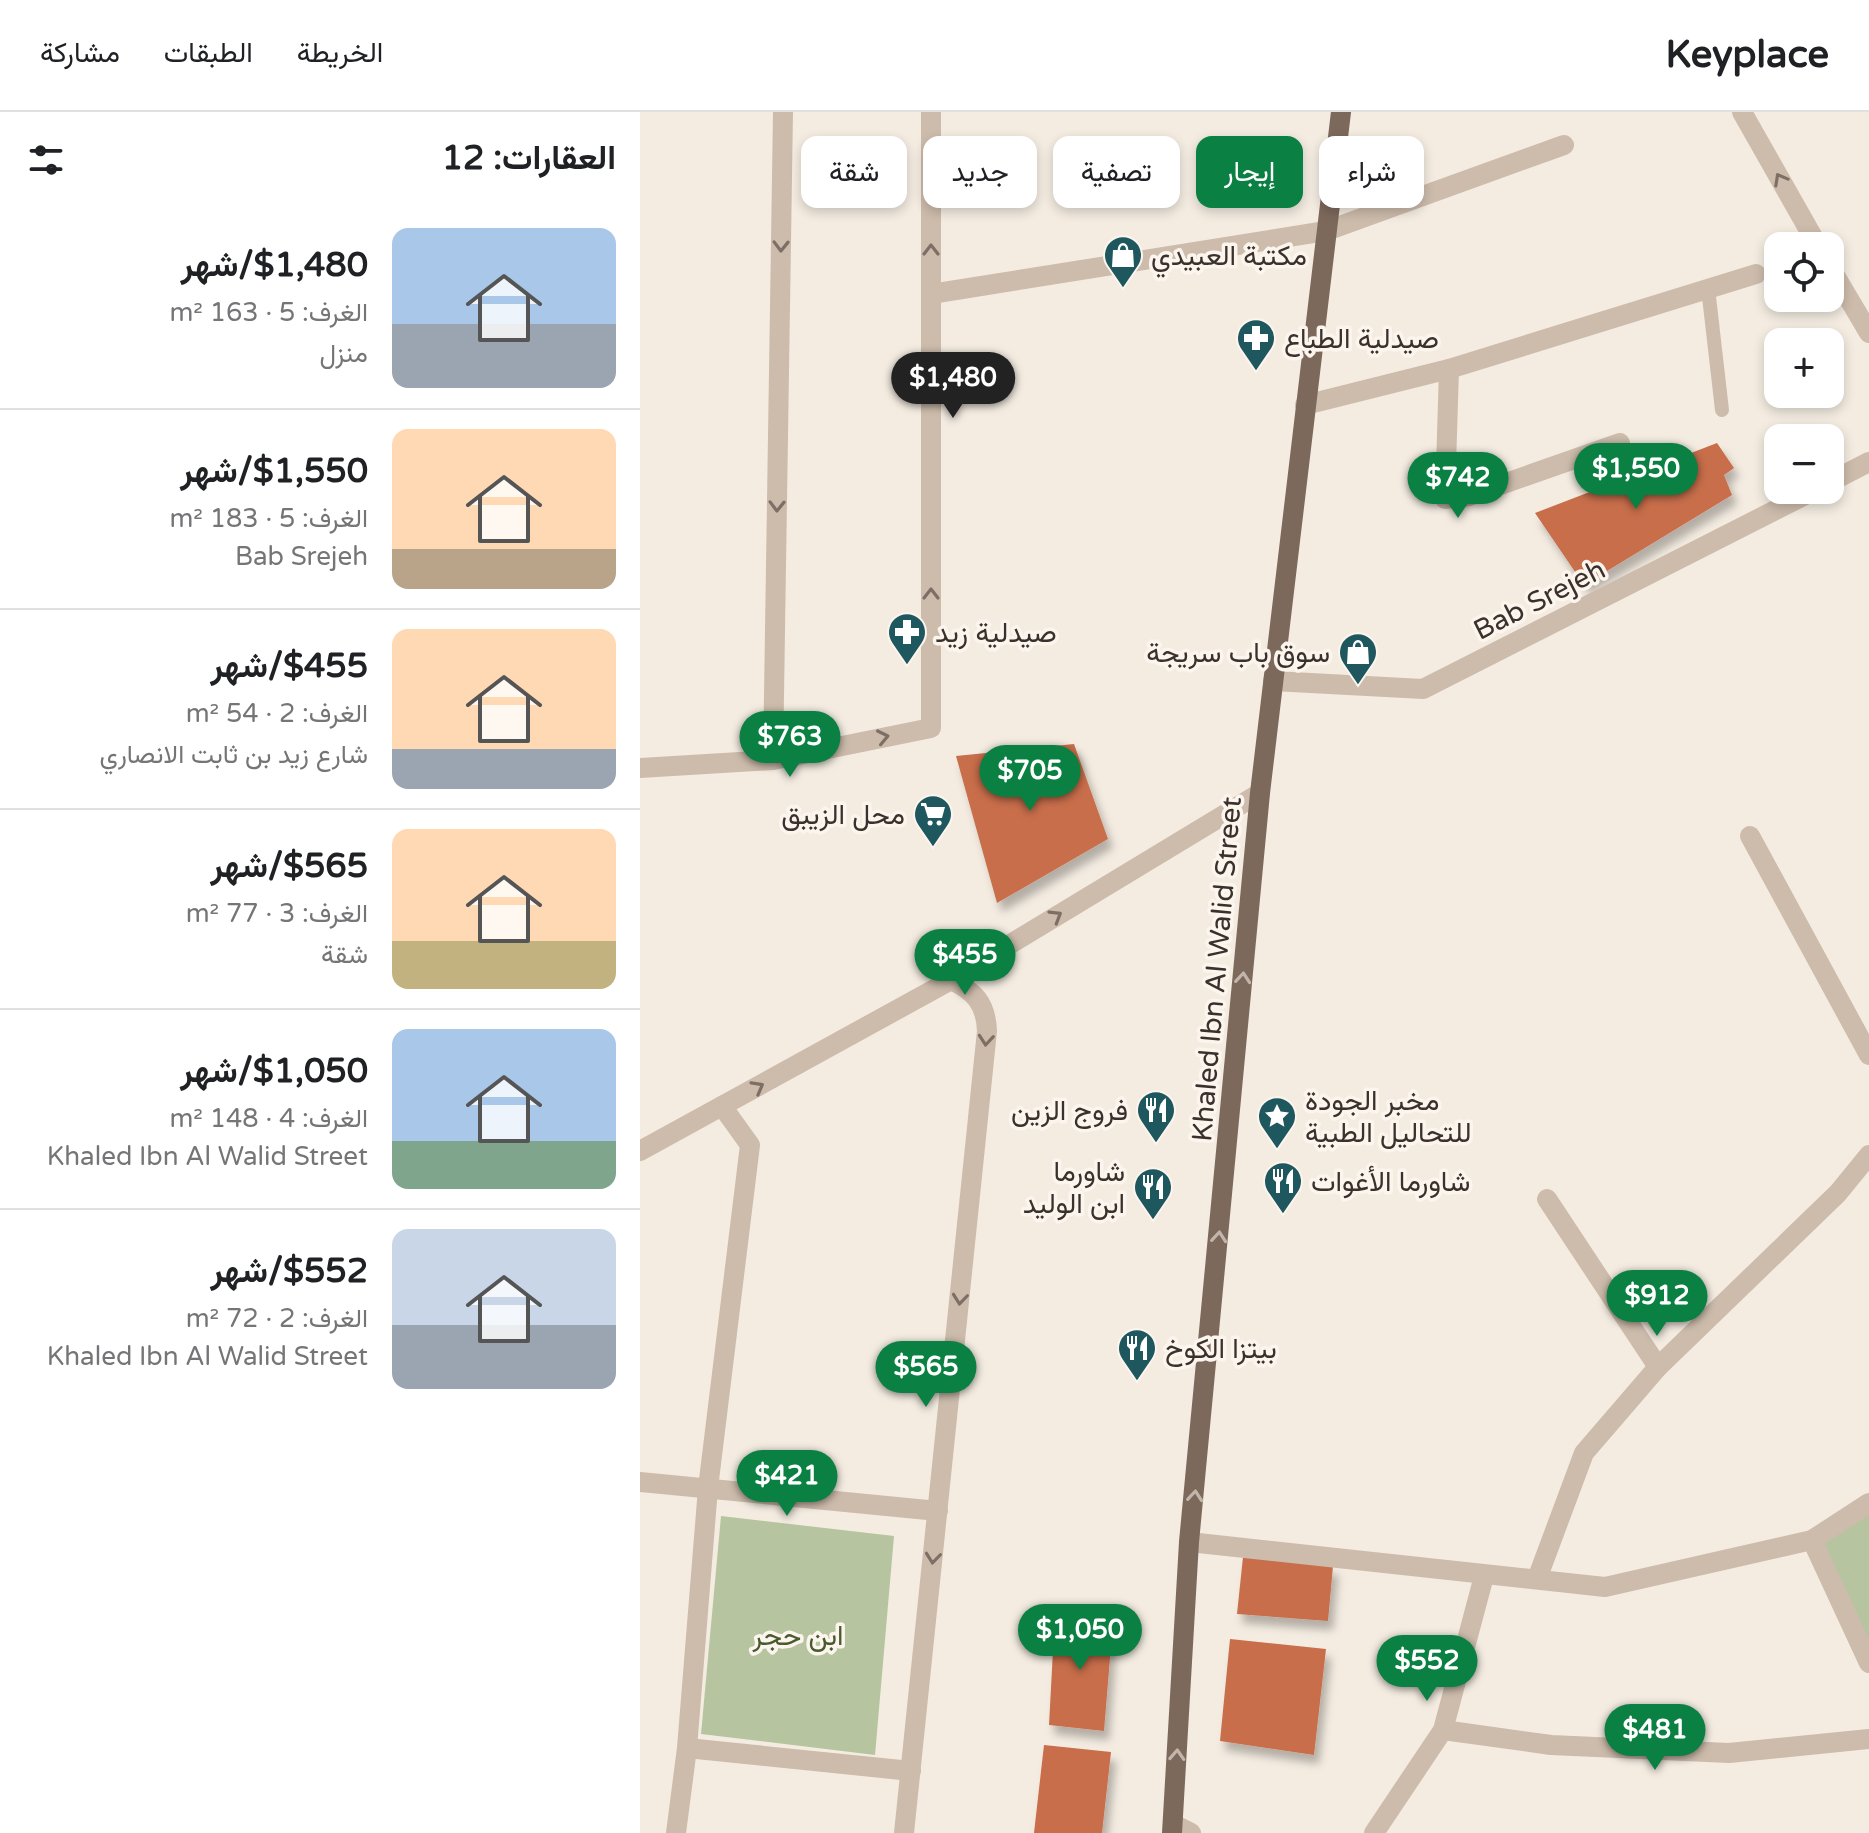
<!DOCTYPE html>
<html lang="ar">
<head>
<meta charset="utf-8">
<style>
  :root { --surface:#fff; --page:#f2f2f2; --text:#202124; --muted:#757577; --line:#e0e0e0; --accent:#0b8043 }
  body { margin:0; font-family:"Varela Round",Vazirmatn,sans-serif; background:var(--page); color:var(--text); direction:rtl; height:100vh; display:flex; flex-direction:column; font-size:30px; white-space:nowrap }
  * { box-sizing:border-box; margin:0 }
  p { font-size:26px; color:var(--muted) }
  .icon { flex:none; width:44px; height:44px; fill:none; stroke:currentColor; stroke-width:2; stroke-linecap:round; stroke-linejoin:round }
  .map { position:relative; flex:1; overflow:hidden; direction:ltr }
  .side { display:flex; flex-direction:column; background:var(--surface); width:640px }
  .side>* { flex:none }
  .banner { position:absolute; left:24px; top:24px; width:760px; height:72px; direction:rtl; display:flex; gap:16px }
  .controls { position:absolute; left:1124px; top:120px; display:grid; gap:16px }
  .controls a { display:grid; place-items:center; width:80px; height:80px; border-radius:16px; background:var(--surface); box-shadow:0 4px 12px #0003; font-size:40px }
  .price { position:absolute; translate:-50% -68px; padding:0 18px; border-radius:28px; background:var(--accent); color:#fff; font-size:26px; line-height:52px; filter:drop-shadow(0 2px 4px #0008) }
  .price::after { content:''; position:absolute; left:50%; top:48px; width:24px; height:18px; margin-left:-12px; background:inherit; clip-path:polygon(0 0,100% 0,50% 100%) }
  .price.active { background:#222; color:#fff }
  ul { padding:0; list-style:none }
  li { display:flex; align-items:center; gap:24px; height:200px; padding:0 24px }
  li+li { border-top:2px solid var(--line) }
  li span { display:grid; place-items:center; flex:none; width:224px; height:160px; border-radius:16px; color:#555 }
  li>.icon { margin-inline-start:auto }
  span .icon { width:96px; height:96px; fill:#fffc; stroke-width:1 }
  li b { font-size:34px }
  h2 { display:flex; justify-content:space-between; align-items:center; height:96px; padding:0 24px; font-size:34px }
  .tag { padding:0 28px; border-radius:16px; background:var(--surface); box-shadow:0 4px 12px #0003; font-size:28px; line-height:72px }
  .tag.active { background:var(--accent); color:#fff }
  header { display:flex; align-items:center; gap:48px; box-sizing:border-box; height:112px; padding:0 40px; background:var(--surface); border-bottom:2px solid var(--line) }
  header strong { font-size:38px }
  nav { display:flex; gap:44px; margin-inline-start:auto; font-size:28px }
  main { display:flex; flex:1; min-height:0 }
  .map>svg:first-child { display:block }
  .green { fill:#b6c4a0 }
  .building { fill:#c86e4b; filter:url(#shadow) }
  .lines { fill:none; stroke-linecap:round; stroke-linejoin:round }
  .service { stroke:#cdbcac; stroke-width:14 }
  .minor { stroke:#cdbcac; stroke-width:20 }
  .primary { stroke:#7d685c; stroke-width:20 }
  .oneway { stroke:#7d6f65 }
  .oneway2 { stroke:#c2b6ac }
  .labels { text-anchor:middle; stroke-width:7; stroke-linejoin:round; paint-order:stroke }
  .poi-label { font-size:28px; fill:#3b302b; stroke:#fbf5ee; text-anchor:start }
  .street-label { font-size:28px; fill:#3b302b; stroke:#fbf5ee }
  .park-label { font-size:28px; fill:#485a2e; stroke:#fbf5ee }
</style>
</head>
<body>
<header>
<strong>Keyplace</strong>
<nav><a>الخريطة</a><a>الطبقات</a><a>مشاركة</a></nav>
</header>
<main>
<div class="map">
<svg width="1229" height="1721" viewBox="0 0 1229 1721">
  <defs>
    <filter id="shadow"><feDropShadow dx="5" dy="9" stdDeviation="4" flood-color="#0004"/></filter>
  </defs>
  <rect width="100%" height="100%" fill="#f4ece1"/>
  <g class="green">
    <polygon points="1229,1391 1229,1546 1177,1425"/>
    <polygon points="81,1404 254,1424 235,1643 61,1622"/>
  </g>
  <g class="building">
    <polygon points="1077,331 1094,356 1084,363 1092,383 944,473 895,401"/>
    <polygon points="434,632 468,727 357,791 316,644"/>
    <polygon points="603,1445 693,1454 688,1509 597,1502"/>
    <polygon points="415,1501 473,1509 464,1619 409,1613"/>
    <polygon points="590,1527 686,1537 674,1643 580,1629"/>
    <polygon points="404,1633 471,1640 462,1721 394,1721"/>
  </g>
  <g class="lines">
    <polyline class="service" points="1068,176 1082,298"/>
    <g class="minor">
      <polyline points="1102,0 1178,134"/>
      <polyline points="1190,155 1229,221"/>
      <polyline points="291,182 686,119 924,33"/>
      <polyline points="809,257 805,387 829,384 980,331"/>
      <polyline points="665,293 809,257 1116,162"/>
      <polyline points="1190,370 1229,350"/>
      <polyline points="633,569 783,577 1175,378"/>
      <polyline points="133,648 143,0"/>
      <polyline points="0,656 133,648 291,616 291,0"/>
      <polyline points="1110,724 1229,943"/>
      <polyline points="82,994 110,1033 68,1376 47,1636 271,1659"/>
      <polyline points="0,1039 311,868 620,681"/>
      <polyline points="907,1087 1018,1255"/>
      <polyline points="0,1370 298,1399"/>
      <polyline points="1172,1428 1229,1551"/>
      <polyline points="549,1430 965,1475 1172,1428 1229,1391"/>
      <polyline points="897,1467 944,1341 1018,1255 1198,1081 1229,1043"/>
      <polyline points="803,1618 911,1633 1089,1641 1229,1627"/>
      <polyline points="533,1712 551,1721"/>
      <polyline points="36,1721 47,1636"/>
      <path d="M264 1721 347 919C346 891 334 879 311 868"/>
      <polyline points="734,1721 803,1618 844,1464"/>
    </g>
    <polyline class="primary" points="532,1721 549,1430 620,681 701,0"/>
  </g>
  <defs><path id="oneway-chevron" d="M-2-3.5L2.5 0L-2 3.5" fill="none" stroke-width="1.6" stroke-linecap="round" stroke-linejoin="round" transform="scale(2)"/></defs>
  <g class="oneway">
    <use href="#oneway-chevron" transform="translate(1140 67) rotate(-119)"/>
    <use href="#oneway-chevron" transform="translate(141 134) rotate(91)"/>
    <use href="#oneway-chevron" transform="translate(291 138) rotate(-90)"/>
    <use href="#oneway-chevron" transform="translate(137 394) rotate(91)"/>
    <use href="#oneway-chevron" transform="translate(291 482) rotate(-90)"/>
    <use href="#oneway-chevron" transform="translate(243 625) rotate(-12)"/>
    <use href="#oneway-chevron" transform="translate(416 804) rotate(-31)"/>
    <use href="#oneway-chevron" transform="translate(346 928) rotate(95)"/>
    <use href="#oneway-chevron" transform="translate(118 975) rotate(-29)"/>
    <use href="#oneway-chevron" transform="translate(320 1187) rotate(96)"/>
    <use href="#oneway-chevron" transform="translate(293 1446) rotate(96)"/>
  </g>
  <g class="oneway2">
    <use href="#oneway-chevron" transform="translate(603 866) rotate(-85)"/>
    <use href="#oneway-chevron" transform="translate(579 1125) rotate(-85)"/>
    <use href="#oneway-chevron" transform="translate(555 1384) rotate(-85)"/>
    <use href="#oneway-chevron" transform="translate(537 1643) rotate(-87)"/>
  </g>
  <defs>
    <symbol id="shop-pin" viewBox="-11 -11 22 30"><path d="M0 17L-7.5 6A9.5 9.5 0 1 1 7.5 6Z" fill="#1f575e" stroke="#fbf5ee"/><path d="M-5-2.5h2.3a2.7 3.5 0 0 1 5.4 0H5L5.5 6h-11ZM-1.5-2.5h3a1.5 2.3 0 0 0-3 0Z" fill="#fff"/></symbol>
    <symbol id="pharmacy-pin" viewBox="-11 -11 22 30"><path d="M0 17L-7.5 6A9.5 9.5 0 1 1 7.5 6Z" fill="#1f575e" stroke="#fbf5ee"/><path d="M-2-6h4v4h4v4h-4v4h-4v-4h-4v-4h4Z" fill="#fff"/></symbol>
    <symbol id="supermarket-pin" viewBox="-11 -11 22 30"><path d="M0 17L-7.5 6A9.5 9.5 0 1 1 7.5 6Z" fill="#1f575e" stroke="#fbf5ee"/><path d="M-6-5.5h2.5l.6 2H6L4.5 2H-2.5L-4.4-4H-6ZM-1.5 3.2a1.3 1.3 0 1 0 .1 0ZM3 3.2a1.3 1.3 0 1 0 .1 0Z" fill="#fff"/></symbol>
    <symbol id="restaurant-pin" viewBox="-11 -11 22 30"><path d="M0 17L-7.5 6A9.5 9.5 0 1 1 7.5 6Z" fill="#1f575e" stroke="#fbf5ee"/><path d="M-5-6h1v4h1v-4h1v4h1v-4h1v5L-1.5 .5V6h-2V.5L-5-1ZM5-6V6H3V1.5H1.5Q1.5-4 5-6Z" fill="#fff"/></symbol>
    <symbol id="sight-pin" viewBox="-11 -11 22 30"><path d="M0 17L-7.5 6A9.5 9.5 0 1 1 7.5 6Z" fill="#1f575e" stroke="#fbf5ee"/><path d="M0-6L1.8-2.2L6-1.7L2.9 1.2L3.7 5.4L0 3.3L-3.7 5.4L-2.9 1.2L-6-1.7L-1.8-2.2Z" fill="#fff"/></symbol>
  </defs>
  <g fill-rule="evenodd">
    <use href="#shop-pin" x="461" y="121" width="44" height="60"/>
    <use href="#pharmacy-pin" x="594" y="204" width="44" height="60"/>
    <use href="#pharmacy-pin" x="245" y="498" width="44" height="60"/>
    <use href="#shop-pin" x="696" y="518" width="44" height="60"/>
    <use href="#supermarket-pin" x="271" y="680" width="44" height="60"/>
    <use href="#restaurant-pin" x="494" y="976" width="44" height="60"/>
    <use href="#sight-pin" x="615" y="982" width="44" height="60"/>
    <use href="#restaurant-pin" x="621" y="1047" width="44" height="60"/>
    <use href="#restaurant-pin" x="491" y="1053" width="44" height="60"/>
    <use href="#restaurant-pin" x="475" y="1214" width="44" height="60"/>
  </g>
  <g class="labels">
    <g class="poi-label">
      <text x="511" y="153">مكتبة العبيدي</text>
      <text x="644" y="236">صيدلية الطباع</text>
      <text x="295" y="530">صيدلية زيد</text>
      <text x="690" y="550" text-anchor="end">سوق باب سريجة</text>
      <text x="265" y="712" text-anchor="end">محل الزيبق</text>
      <text x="665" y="998">مخبر الجودة<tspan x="665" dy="32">للتحاليل الطبية</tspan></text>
      <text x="488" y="1008" text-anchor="end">فروج الزين</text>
      <text x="485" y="1069" text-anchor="end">شاورما<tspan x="485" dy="32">ابن الوليد</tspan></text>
      <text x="671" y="1079">شاورما الأغوات</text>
      <text x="525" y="1246">بيتزا الكوخ</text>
    </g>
    <g class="street-label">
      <text transform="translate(899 487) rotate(-27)" y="10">Bab Srejeh</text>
      <text transform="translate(576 857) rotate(-85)" y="10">Khaled Ibn Al Walid Street</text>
    </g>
    <g class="park-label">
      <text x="158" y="1533">ابن حجر</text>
    </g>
  </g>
</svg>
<div class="controls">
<a><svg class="icon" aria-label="locate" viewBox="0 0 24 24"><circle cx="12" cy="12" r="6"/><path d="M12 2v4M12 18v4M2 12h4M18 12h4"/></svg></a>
<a>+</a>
<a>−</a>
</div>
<b class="price active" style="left:313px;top:308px">$1,480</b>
<b class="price" style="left:996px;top:399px">$1,550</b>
<b class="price" style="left:818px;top:408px">$742</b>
<b class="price" style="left:150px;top:667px">$763</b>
<b class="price" style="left:390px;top:701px">$705</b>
<b class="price" style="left:325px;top:885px">$455</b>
<b class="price" style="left:1017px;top:1226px">$912</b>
<b class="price" style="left:286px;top:1297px">$565</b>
<b class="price" style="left:147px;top:1406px">$421</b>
<b class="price" style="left:440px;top:1560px">$1,050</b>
<b class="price" style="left:787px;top:1591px">$552</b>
<b class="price" style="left:1015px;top:1660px">$481</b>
<div class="banner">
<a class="tag">شراء</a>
<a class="tag active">إيجار</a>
<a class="tag">تصفية</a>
<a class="tag">جديد</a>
<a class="tag">شقة</a>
</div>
</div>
<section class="side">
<h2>العقارات: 12<svg class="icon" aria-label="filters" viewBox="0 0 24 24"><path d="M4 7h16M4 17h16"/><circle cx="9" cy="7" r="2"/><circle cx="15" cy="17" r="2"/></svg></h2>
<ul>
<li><span style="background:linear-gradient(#a9c7e8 60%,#9aa5b1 0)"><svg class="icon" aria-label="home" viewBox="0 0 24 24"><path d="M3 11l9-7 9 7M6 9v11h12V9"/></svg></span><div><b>$1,480/شهر</b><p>الغرف: 5 · 163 m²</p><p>منزل</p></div></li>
<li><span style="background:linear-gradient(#ffd9b3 75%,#b9a48a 0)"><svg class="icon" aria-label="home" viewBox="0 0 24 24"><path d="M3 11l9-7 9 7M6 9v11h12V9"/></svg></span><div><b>$1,550/شهر</b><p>الغرف: 5 · 183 m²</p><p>Bab Srejeh</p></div></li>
<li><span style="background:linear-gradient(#ffd9b3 75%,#9aa5b1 0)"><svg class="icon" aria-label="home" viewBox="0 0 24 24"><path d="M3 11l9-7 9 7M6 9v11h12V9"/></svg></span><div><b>$455/شهر</b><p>الغرف: 2 · 54 m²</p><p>شارع زيد بن ثابت الانصاري</p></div></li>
<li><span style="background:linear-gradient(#ffd9b3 70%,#c2b280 0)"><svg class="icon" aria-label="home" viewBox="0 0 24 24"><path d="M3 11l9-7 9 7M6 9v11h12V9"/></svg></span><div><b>$565/شهر</b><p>الغرف: 3 · 77 m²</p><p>شقة</p></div></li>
<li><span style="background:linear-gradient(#a9c7e8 70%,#7fa58c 0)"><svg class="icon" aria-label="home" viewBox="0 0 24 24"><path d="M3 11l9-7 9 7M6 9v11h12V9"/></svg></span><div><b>$1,050/شهر</b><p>الغرف: 4 · 148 m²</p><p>Khaled Ibn Al Walid Street</p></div></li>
<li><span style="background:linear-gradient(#c9d6e8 60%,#9aa5b1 0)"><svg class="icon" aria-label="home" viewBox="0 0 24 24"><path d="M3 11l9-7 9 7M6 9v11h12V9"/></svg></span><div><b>$552/شهر</b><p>الغرف: 2 · 72 m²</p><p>Khaled Ibn Al Walid Street</p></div></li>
</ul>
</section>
</main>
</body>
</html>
